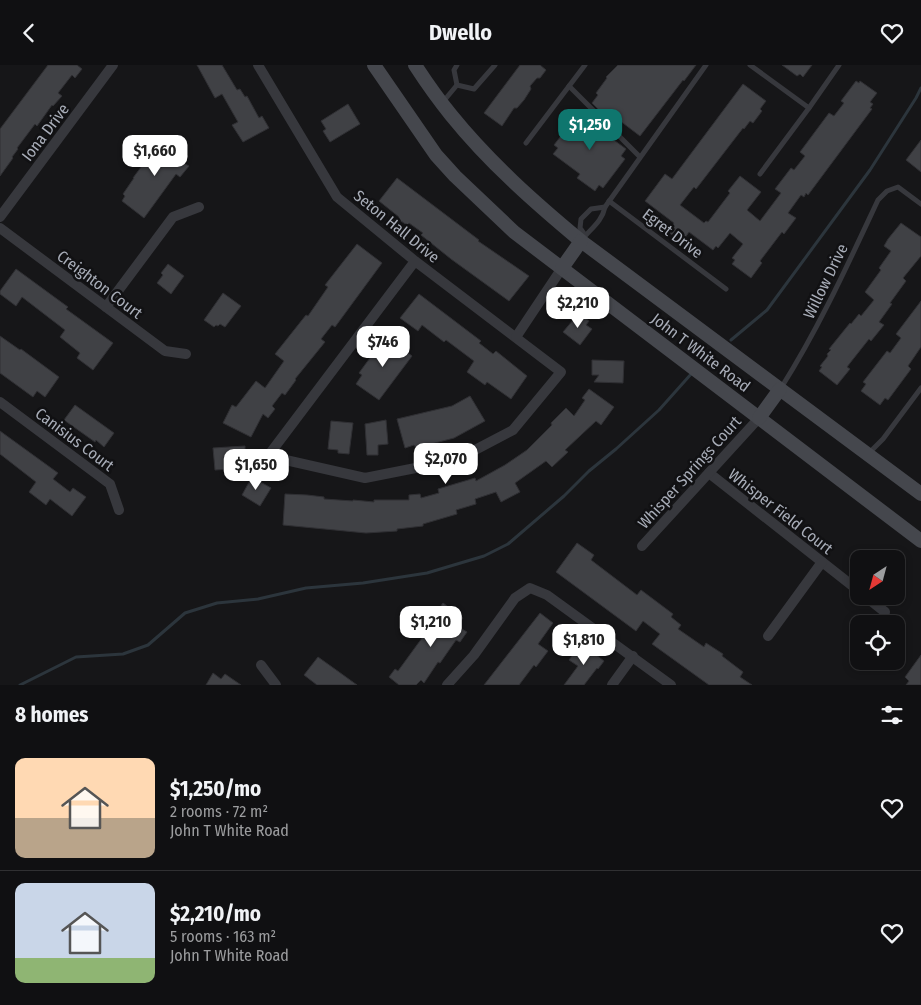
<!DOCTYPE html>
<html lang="en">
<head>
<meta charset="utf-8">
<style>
  :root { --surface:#101012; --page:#19191b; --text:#f1f3f6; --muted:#9c9d9f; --line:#303032; --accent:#0f766e }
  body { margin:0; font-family:"Fira Sans Condensed",sans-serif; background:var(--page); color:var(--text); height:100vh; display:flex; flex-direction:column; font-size:19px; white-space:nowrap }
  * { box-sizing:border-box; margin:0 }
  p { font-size:16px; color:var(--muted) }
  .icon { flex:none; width:28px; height:28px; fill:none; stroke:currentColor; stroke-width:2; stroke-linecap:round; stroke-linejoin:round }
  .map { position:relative; height:620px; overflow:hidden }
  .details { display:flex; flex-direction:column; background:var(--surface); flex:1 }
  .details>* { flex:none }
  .needle { width:32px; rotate:216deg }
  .fabs { position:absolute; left:850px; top:485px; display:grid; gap:10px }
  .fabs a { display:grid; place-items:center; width:55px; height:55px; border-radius:10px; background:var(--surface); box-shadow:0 2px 8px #0003,0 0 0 1px var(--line); font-size:25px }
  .price { position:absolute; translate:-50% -42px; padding:0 11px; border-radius:10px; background:#fff; color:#222; font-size:16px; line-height:32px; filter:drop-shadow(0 1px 2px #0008) }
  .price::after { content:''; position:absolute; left:50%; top:30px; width:15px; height:11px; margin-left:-8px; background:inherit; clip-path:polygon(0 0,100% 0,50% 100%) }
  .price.on { background:var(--accent); color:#fff }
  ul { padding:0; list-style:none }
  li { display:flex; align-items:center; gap:15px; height:125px; padding:0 15px }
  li+li { border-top:1px solid var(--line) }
  li span { display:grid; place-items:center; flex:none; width:140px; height:100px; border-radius:10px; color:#555 }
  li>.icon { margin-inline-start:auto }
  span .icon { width:60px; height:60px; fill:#fffc; stroke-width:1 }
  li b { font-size:21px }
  h2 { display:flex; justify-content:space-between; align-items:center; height:60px; padding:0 15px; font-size:21px }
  header { display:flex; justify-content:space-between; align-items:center; height:65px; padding:0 15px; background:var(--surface); font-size:22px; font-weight:700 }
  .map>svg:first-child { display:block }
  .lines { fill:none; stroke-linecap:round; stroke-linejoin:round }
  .stream { stroke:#2c353c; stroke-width:3 }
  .building { fill:#404145; stroke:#303034 }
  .service { stroke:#37383d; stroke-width:5 }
  .minor { stroke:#37383d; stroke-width:10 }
  .secondary { stroke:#45474d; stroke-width:14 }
  .labels { text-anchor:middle; stroke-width:5; stroke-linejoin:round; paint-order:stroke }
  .street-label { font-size:16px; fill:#a8adb8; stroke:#111113 }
</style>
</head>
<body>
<header><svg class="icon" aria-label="back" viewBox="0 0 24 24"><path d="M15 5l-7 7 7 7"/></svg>Dwello<svg class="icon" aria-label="heart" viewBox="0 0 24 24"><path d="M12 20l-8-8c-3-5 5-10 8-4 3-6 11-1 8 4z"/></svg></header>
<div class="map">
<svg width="921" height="620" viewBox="0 0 921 620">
  <rect width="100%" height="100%" fill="#161618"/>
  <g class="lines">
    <g class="stream">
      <polyline points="731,275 767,245 870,105 916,33 921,23"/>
      <polyline points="20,620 76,592 123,589 148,580 185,548 217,538 258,534 306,523 363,518 427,508 484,491 508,479 564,431 589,406 616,384 659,345 692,308"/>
    </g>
  </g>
  <g class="building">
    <polygon points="48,0 77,0 82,4 75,13 72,10 58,28 62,31 53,41 52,40 37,61 35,59 17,83 18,84 12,92 13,93 0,111 0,64"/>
    <polygon points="197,0 222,0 237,25 240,24 245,32 247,31 259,53 262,51 269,63 243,77 232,60 238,57 222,29 215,33"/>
    <polygon points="520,0 540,0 546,5 540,13 537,13 530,21 531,24 524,35 517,43 514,43 502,61 484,48"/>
    <polygon points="618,0 696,0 684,16 683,15 640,71 611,49 607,53 592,38 598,30 596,28 607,13 606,12"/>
    <polygon points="782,0 812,0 803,12 800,9 797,11"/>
    <polygon points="856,16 859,18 860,16 877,28 870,37 873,39 870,43 872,44 808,130 806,128 804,132 801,130 788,148 796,153 784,169 782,167 760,196 762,198 751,213 732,199 735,195 732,193 743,179 730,168 718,183 716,181 713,185 689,167 682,177 668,167 674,158 645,136 665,109 672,114 743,19 766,36 760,44 762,46 753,58 750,56 744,64 743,63 696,124 694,122 680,140 704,158 706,156 708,157 730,128 728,126 740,111 761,127 747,145 760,156 781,128 775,124 791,103 794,105 805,91 800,87 829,48 834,51 844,38 841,36"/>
    <polygon points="348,39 360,59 330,77 323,66 326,64 321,56"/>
    <polygon points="587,45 602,60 599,64 626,84 621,91 625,94 603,123 599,120 595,126 577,113 580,109 553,89 558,83 554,80 577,50 580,53"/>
    <polygon points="163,72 188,91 183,98 189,101 180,112 176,109 144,153 122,136 125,131 123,129 134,113 133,113"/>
    <polygon points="921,75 921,107 906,95"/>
    <polygon points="397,113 479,175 478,176 529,211 509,236 451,194 421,170 423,168 409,158 407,160 398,154 399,152 379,136"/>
    <polygon points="901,158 921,172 921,191 903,213 906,216 890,238 892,239 879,257 884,260 871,276 869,274 850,298 847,302 850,304 837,320 819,306 822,302 820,301 828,291 827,289 831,285 829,284 850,258 851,259 859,249 861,251 874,235 865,227 881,205 879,203 891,186 884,181 888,174"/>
    <polygon points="357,179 382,198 335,262 332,260 321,274 325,277 295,314 296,315 285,330 282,328 272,341 275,344 268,353 263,349 251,372 223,358 232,340 236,342 256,316 265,323 284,296 275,289 306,250 308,251 328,222 325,220"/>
    <polygon points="168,199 184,211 171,229 157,218 163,210 161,208"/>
    <polygon points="16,204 57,234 68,242 66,244 113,278 93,305 77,293 80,288 60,272 65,265 22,232 16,241 0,229 0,226"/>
    <polygon points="223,228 241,241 225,262 220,259 218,261 216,260 214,262 204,255"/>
    <polygon points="419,229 481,276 479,278 493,289 496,286 527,311 511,334 487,317 485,320 467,307 474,296 446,275 444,277 422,260 418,266 400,253"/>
    <polygon points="921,236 921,282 908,301 911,304 888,335 885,333 880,340 861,326 866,319 863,317 887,286 890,288 901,273 896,269"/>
    <polygon points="579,248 589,256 586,260 592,264 580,280 563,267"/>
    <polygon points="0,271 20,285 21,284 59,312 45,332 37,326 33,332 0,308"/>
    <polygon points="386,271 412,291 379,335 356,319 362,310 359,308"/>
    <polygon points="592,295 624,296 623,318 594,317 599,310 592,310"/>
    <polygon points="589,324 614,342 601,360 596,356 565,385 568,387 552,402 546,396 515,418 520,427 501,437 496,427 475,434 476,439 456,445 457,449 423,459 423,461 397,464 397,466 366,468 283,460 285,429 307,430 324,432 324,434 353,436 353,435 374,437 374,435 409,435 409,430 420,429 421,433 439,428 438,424 475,413 476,416 505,400 527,385 552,360 551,358 566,343 574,351 585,335 582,333"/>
    <polygon points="470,331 485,356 454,373 416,383 414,380 405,383 397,354 452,341"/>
    <polygon points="75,340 114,368 104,382 96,375 95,377 64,355"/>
    <polygon points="386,355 388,379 378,380 378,390 367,390 365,359"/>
    <polygon points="331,356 353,358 349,389 338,388 338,385 328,384"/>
    <polygon points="0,366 58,408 53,414 70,427 73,423 86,432 72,451 50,434 46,440 29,427 36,417 0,389"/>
    <polygon points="245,381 245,403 215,405 213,383"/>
    <polygon points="252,412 271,423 260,441 242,430"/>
    <polygon points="577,478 594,490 591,495 637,530 641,525 673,549 671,552 681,560 678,564 704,582 706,578 723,589 722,591 743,607 740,612 752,620 709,620 652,579 660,569 643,556 636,566 556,507"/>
    <polygon points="443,538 463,553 457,561 467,567 460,577 456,575 440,598 438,597 424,618 421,615 416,620 399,620 389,612 395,604 398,606 433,558 430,556"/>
    <polygon points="540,548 553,558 538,579 548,586 536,602 534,600 519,620 484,620"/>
    <polygon points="581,578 604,596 598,604 597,603 584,620 564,620 578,601 569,595"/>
    <polygon points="921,590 921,620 906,620 909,616 905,612"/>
    <polygon points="318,592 339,607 357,620 317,620 304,610"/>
    <polygon points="213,608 221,614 225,609 241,620 206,620"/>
  </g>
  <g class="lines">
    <g class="service">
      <polyline points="457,0 454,5 457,20"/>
      <polyline points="750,0 809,43 839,0"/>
      <polyline points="457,20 474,24 495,0"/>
      <polyline points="569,21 640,92"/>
      <polyline points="442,38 457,20"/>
      <polyline points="526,78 585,0"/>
      <polyline points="760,109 809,43"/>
      <polyline points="609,136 726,224"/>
      <polyline points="585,170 580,163 581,154 591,144 605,142"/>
      <path d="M581 176C590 164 602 157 605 142L706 0"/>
      <path d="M781 323C819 263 848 199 878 135L887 126 898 122 921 139"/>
      <polyline points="868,389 883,374 921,323"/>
    </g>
    <g class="minor">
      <polyline points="258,0 337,132 415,196 561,307 513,365 456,395 365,413 268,391 415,196"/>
      <polyline points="0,152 113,0"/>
      <polyline points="0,163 165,286 186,289"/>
      <polyline points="106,242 173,152 199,142"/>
      <polyline points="516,272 562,203"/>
      <polyline points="0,337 110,419 119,445"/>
      <polyline points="709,408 859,526"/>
      <polyline points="642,481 759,353"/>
      <polyline points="865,531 885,547"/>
      <polyline points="768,571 822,497"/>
      <polyline points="261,600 276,620"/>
      <polyline points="447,620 474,590 515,533 530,523 547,530 671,620"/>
      <polyline points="612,620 633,591"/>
    </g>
    <g class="secondary">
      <polyline points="374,0 436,90 455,111 514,167 921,476"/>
      <path d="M415 0C426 17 438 34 451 50 489 97 534 137 581 176L921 429"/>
      <polyline points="562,203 581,176"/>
      <polyline points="759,353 780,324"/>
    </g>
  </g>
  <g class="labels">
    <g class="street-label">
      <text transform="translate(45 67) rotate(-53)" y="6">Iona Drive</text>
      <text transform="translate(397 161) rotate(39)" y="6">Seton Hall Drive</text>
      <text transform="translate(673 168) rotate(37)" y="6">Egret Drive</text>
      <text transform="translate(825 216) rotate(-64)" y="6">Willow Drive</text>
      <text transform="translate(100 219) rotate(37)" y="6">Creighton Court</text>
      <text transform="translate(701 287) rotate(37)" y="6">John T White Road</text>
      <text transform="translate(75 374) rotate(37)" y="6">Canisius Court</text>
      <text transform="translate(689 407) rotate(-48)" y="6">Whisper Springs Court</text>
      <text transform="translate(781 446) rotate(38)" y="6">Whisper Field Court</text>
    </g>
  </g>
</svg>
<div class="fabs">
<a><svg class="needle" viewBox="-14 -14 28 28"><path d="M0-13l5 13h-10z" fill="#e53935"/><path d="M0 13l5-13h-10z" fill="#9c9d9f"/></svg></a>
<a><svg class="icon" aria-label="locate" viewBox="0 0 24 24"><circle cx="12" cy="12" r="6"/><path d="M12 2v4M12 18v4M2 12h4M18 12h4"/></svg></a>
</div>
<b class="price on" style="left:590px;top:86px">$1,250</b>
<b class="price" style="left:155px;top:112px">$1,660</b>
<b class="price" style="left:578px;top:264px">$2,210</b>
<b class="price" style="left:383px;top:303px">$746</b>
<b class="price" style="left:446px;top:420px">$2,070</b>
<b class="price" style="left:256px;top:426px">$1,650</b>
<b class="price" style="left:431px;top:583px">$1,210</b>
<b class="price" style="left:584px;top:601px">$1,810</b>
</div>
<section class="details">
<h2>8 homes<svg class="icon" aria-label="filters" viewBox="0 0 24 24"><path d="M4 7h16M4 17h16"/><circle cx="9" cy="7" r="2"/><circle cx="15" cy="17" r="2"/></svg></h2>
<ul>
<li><span style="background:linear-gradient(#ffd9b3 60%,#b9a48a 0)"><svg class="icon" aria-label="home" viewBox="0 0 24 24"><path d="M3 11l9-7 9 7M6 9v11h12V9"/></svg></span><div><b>$1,250/mo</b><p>2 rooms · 72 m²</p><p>John T White Road</p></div><svg class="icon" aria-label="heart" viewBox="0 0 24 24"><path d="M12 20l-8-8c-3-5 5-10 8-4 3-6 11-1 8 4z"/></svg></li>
<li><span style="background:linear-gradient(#c9d6e8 75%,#8fb573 0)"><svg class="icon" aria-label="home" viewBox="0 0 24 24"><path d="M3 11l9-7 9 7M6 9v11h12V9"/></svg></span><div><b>$2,210/mo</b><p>5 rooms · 163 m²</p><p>John T White Road</p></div><svg class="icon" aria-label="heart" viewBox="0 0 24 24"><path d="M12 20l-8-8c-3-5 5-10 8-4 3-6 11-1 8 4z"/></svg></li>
</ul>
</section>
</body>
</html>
